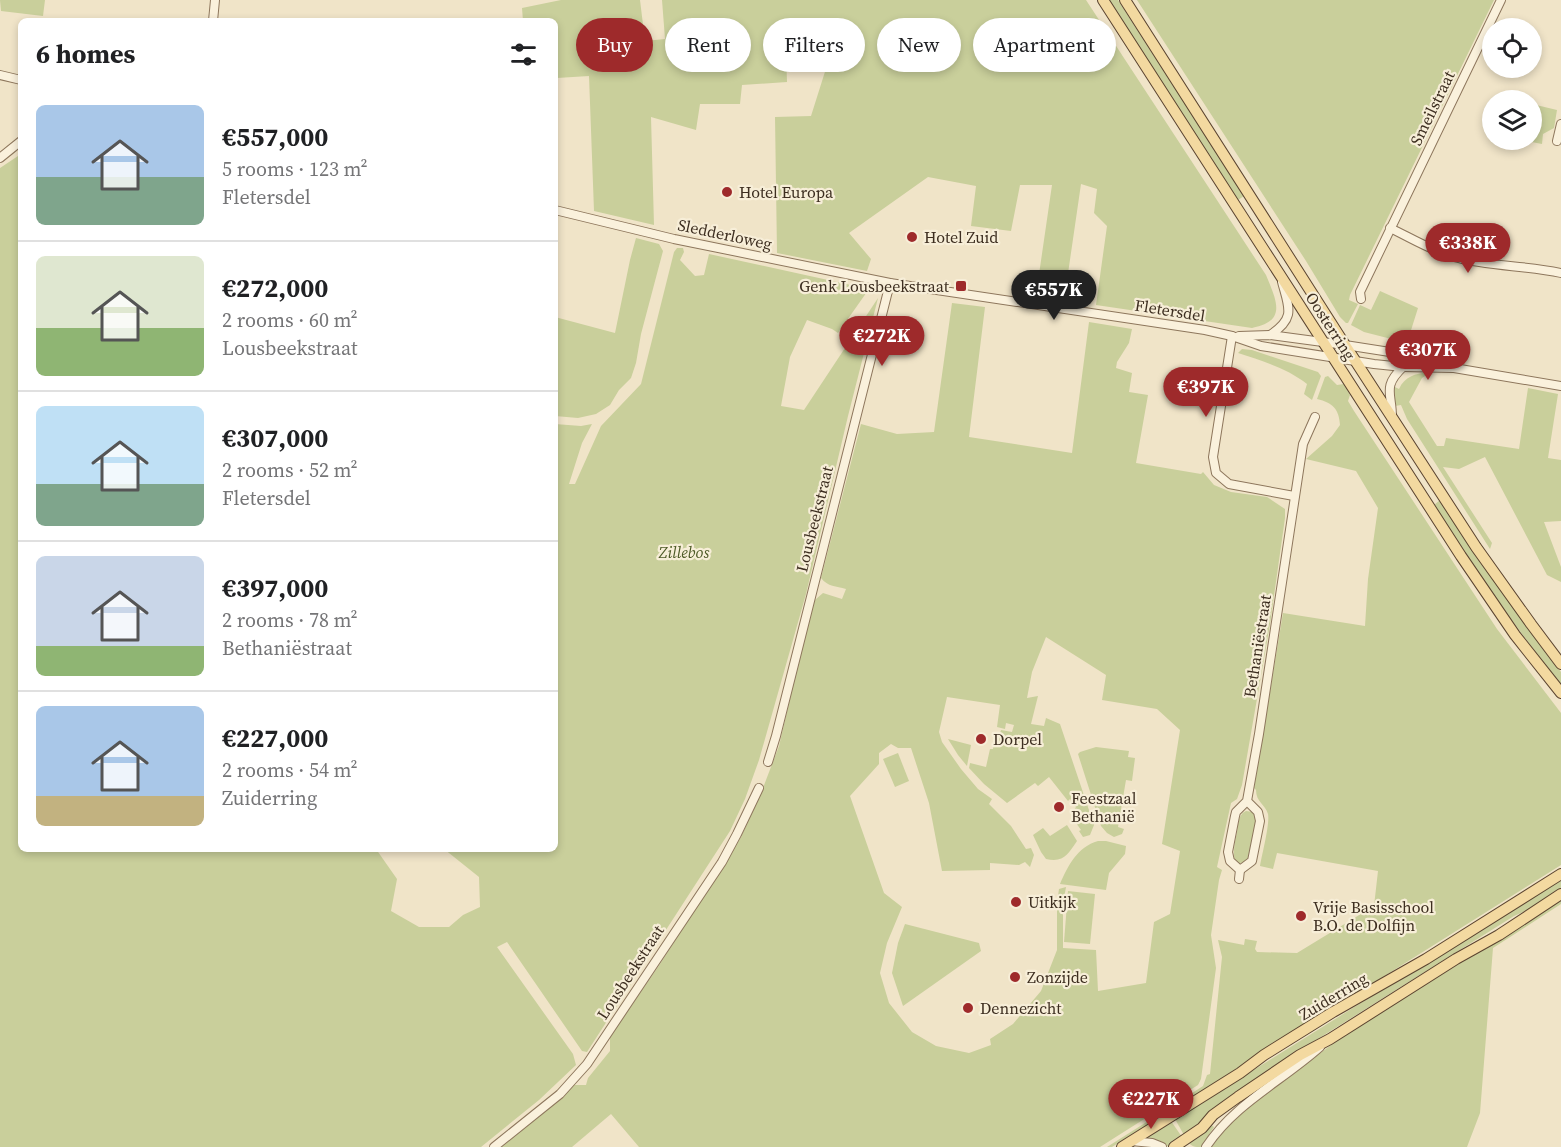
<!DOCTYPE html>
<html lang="en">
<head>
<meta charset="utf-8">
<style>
  :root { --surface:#fff; --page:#f2f2f2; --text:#202124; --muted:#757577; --line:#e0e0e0; --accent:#9e2a2b }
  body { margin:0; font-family:"Source Serif 4",serif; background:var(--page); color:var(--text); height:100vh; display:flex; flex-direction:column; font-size:22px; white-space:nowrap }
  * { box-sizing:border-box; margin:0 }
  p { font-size:20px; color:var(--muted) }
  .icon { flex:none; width:33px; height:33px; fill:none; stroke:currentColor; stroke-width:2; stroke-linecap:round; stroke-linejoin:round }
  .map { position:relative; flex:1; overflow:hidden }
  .panel { position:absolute; left:18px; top:18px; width:540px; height:834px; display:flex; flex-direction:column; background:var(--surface); border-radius:9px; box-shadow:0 3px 9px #0003 }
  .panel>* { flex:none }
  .guide { position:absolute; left:576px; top:18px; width:570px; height:54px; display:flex; gap:12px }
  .tools { position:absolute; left:1482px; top:18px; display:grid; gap:12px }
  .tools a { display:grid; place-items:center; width:60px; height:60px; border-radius:50%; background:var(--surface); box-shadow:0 3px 9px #0003; font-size:30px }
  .price { position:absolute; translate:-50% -51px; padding:0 14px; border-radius:21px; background:var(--accent); color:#fff; font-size:20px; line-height:39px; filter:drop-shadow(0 2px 3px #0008) }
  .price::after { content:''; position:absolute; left:50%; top:36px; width:18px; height:14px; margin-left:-9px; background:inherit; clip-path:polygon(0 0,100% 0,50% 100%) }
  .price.active { background:#222; color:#fff }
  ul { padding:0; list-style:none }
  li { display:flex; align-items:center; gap:18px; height:150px; padding:0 18px }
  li+li { border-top:2px solid var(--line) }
  li span { display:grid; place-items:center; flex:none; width:168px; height:120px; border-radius:9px; color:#555 }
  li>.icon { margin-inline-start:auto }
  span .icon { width:72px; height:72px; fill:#fffc; stroke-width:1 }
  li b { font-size:26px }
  h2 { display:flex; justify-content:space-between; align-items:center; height:72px; padding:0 18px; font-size:26px }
  .chip { padding:0 21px; border-radius:27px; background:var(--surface); box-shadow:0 3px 9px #0003; font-size:21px; line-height:54px }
  .chip.active { background:var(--accent); color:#fff }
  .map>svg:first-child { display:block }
  .green { fill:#c9cf9b; fill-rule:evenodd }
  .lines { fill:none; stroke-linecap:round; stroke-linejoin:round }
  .minor-casing { stroke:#8d765c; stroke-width:10 }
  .major-casing { stroke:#5b4430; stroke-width:12 }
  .minor { stroke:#faf1dc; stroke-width:8 }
  .major { stroke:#f3d9a0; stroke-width:10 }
  .poi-dot { fill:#9e2a2b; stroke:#f7eed8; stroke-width:2 }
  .labels { text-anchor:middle; stroke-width:4.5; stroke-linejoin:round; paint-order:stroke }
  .street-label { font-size:16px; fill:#3d2e20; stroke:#f7eed8 }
  .poi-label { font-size:16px; fill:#3d2e20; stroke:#f7eed8; text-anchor:start }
  .park-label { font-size:16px; font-style:italic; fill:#4d5a26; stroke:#f7eed8 }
</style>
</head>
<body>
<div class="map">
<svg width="1561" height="1147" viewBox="0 0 1561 1147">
  <rect width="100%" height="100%" fill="#f0e4c8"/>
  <g class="green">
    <polygon points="0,0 45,0 43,16 1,11"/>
    <path d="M561 0H640L645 41 665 39 662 0H1086L1266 275C1276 300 1288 321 1252 328L1096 305 1107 226 1094 213 1097 189 1081 184 1064 301 1036 295 1052 185H1020L1011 231 971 226 976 186 928 177 849 233 871 259 867 271 777 253 775 117 811 116 829 59 827 23 785 26 787 82 742 85 740 104H700L696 130 651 117 654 225 594 211 589 76 557 78V61H555V21H523L522 8Z"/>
    <polygon points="1109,0 1118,0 1244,196 1238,200"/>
    <polygon points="1137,0 1494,0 1350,295 1349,300 1358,304 1348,323 1346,323 1340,317 1306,261"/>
    <polygon points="1532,104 1557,110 1554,128 1543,134 1542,144 1521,140 1532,140"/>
    <polygon points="21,154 21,849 376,849 397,879 391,911 419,927 449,927 463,915 480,907 479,877 444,849 555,849 555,424 581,426 592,424 582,443 569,484 575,484 601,426 641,384 674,252 677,248 683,248 684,252 680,260 695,276 704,275 709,254 869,289 838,333 832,329 807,320 790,357 781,406 804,410 878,298 848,416 806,594 759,760 745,799 730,831 587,1052 582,1051 507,942 497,947 573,1054 576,1065 539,1100 481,1147 0,1147 0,168"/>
    <polygon points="636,238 659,244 663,251 641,334 636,363 631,378 619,390 610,405 596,414 578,418 555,416 555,317 615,333 630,260"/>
    <polygon points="1380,291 1418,308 1407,343 1364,332 1351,325 1360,305 1371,310"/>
    <path d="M952 303 985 307 969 437 1072 453 1089 322 1132 329 1129 343 1117 362 1116 368 1132 373 1129 392 1148 395 1136 463 1201 474 1203 472 1214 485 1231 492 1267 497 1285 509V518L1270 624 1242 785 1237 799 1231 803 1217 867 1222 870 1219 880 1211 935 1216 968 1201 1079 1198 1085 1100 1147H639L611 1114 572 1147H501L574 1085H586L588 1078 610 1051V1037L660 964 741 837 761 793 779 746 812 604 816 599 823 593 842 599 846 589C836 586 828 587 821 578L861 424 897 434 934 432ZM1046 637 1106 675 1102 700 1157 709 1180 730 1162 844 1180 851 1170 914 1154 922 1146 983 1098 991 1096 950 1063 948V904L1066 887 1059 889 1057 903V950L1041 991 1013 1024 990 1039 991 1045 969 1053 936 1046 912 1032 889 1003 880 973 887 943 902 907 884 893 850 796 879 764V753L891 744 898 748H911L929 803 942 871 990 870V863L1019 865 1025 862 1030 867 1034 855 1031 848 1026 849 1011 826 989 804 992 799 978 789 961 769 942 742 939 732 947 697 1000 705 997 727 1005 729 1006 723 1014 725 1012 732 1001 730 999 737H995L993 749H990L986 767 970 763 969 768 984 784 1007 803 1035 783 1038 786 1049 777 1068 801 1070 799 1076 807 1073 811 1078 817 1074 820 1081 830 1079 831 1083 837 1090 835 1094 825 1060 724 1046 718 1044 726 1031 724 1038 696 1027 698 1032 672Z"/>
    <path d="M1242 349 1252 350 1318 372 1321 376 1312 400 1304 394 1307 384C1287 368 1262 361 1238 353Z"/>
    <path d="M1428 372V374L1422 378 1409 402 1437 446H1444L1446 438 1519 449 1528 388 1558 394 1548 458 1561 460V521L1544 522 1561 567V582L1547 575 1485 457 1459 469 1443 467 1492 543 1490 549 1407 419 1401 405 1395 406 1393 386 1399 389C1405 376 1415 374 1428 372Z"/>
    <path d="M1328 376 1337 385 1344 384 1350 395 1348 401 1354 411 1497 629 1561 713V865L1170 1111 1169 1108 1203 1086 1207 1075 1210 1074 1222 957 1218 940 1244 945 1245 939 1257 941 1255 949 1257 952 1297 953 1374 906 1378 871 1277 853 1273 869 1260 866C1262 854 1270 824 1268 814 1265 804 1256 802 1256 790L1254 788 1283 613 1365 626 1368 579 1378 508 1356 471 1306 459 1332 436 1340 425C1339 409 1333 403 1317 399L1325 377Z"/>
    <path d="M1440 500 1479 561 1561 672V685C1515 628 1474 566 1434 505Z"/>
    <polygon points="948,739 971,745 967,766 958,755"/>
    <polygon points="1096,747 1129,751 1128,757 1135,758 1132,781 1126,780 1118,827 1124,829 1122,834 1114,837 1107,833 1101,826 1078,754 1080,752"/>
    <polygon points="898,753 909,781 895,787 883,759"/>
    <path d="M1246 811 1253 812 1257 818 1249 859C1227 874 1235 842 1237 832 1238 827 1238 818 1242 814 1243 812 1245 812 1246 811Z"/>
    <path d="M1067 825 1077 841C1068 854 1064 863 1046 859L1041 852 1033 835 1043 828 1050 836Z"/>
    <path d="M1098 841H1106L1126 846 1125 854 1109 873 1106 890 1060 884C1068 866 1077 847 1098 841Z"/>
    <polygon points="1561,878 1561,891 1546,902 1514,916 1305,1047 1184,1135 1175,1119"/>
    <polygon points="1068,891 1095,894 1090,944 1064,942"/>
    <polygon points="1561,899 1561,904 1493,948 1480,1113 1467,1147 1209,1147 1240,1112 1338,1040"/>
    <polygon points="905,924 979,943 981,951 903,1006 892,973 898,943"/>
    <polygon points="1164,1111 1166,1113 1112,1147 1107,1147"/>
    <polygon points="1171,1121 1182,1137 1169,1147 1155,1140 1145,1138"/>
    <path d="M1211 1125 1214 1127 1201 1147C1195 1147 1191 1147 1188 1141Z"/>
  </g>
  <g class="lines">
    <defs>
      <g id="minor">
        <polyline points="213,21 215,0"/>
        <polyline points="0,75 21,80"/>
        <polyline points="1557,141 1561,124"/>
        <polyline points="0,158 21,141"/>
        <polyline points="555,210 674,239 890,283 1205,330 1232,336 1261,346 1374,364 1403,367 1454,368"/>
        <path d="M1390 228C1411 238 1432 251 1454 257 1489 267 1526 265 1561 273"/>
        <polyline points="1361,299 1360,292 1501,0"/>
        <path d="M1270 335C1296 318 1289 308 1282 282"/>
        <polyline points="1232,336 1213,457 1216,473 1229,484 1294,496"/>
        <polyline points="1239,336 1270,335 1345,345 1409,355 1454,368 1561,386"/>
        <path d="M1392 417C1392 393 1382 387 1403 367"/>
        <polyline points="768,762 776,736 890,283"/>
        <polyline points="1247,801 1258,812 1260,821 1252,861 1240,870 1230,861 1228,852 1235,816 1236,812 1247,801 1259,734 1303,444 1315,417"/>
        <polyline points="1239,879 1240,870"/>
        <polyline points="1131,1141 1152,1143 1162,1147"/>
        <polyline points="494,1147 560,1094 587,1064 722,862 737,834 759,788"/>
        <path d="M1206 1147C1234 1104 1282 1081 1320 1047"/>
      </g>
      <g id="major">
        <polyline points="1103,0 1461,556 1515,635 1561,693"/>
        <polyline points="1125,0 1345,345 1476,547 1531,624 1561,664"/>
        <polyline points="1122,1147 1240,1073 1264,1055 1333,1012 1426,959 1561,874"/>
        <polyline points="1174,1147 1202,1128 1213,1115 1238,1097 1300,1055 1330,1039 1456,959 1499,935 1561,894"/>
      </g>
    </defs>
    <use href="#minor" class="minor-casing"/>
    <use href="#major" class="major-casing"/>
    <use href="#minor" class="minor"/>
    <use href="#major" class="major"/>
  </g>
  <g class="poi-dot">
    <circle cx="727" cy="192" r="6"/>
    <circle cx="912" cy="237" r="6"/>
    <rect x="955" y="280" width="12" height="12" rx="3"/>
    <circle cx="981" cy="739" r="6"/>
    <circle cx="1059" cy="807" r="6"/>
    <circle cx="1016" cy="902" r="6"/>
    <circle cx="1301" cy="916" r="6"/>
    <circle cx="1015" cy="977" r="6"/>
    <circle cx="968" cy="1008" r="6"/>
  </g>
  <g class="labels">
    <g class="street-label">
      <text transform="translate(1432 108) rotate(-64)" y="6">Smeilstraat</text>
      <text transform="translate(725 234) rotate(12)" y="6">Sledderloweg</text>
      <text transform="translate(1170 310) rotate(9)" y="6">Fletersdel</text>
      <text transform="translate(1331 326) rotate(57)" y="6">Oosterring</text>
      <text transform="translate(814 519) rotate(-76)" y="6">Lousbeekstraat</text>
      <text transform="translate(1257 646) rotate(-81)" y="6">Bethaniëstraat</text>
      <text transform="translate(630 972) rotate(-57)" y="6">Lousbeekstraat</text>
      <text transform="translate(1333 996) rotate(-31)" y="6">Zuiderring</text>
    </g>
    <g class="poi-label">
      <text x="739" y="198">Hotel Europa</text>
      <text x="924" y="243">Hotel Zuid</text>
      <text x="949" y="292" text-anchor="end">Genk Lousbeekstraat</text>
      <text x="993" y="745">Dorpel</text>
      <text x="1071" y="804">Feestzaal<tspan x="1071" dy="18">Bethanië</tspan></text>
      <text x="1028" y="908">Uitkijk</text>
      <text x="1313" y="913">Vrije Basisschool<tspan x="1313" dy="18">B.O. de Dolfijn</tspan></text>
      <text x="1027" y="983">Zonzijde</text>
      <text x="980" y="1014">Dennezicht</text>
    </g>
    <g class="park-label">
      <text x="684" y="558">Zillebos</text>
    </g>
  </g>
</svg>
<div class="tools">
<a><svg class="icon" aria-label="locate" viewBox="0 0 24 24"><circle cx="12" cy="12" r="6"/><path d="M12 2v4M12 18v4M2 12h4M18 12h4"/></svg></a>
<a><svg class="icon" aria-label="layers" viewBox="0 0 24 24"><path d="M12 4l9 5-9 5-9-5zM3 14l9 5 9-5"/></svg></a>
</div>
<b class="price" style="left:1468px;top:274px">€338K</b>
<b class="price active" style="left:1054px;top:321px">€557K</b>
<b class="price" style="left:882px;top:367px">€272K</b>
<b class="price" style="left:1428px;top:381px">€307K</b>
<b class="price" style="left:1206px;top:418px">€397K</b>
<b class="price" style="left:1151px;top:1130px">€227K</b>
<div class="guide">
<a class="chip active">Buy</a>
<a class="chip">Rent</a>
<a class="chip">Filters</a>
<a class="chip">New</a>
<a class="chip">Apartment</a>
</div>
<section class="panel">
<h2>6 homes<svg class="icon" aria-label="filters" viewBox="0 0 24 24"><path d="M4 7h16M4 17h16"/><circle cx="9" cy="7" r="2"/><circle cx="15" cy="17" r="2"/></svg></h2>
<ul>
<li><span style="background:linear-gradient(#a9c7e8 60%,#7fa58c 0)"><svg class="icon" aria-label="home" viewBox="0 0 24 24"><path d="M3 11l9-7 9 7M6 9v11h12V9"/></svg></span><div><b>€557,000</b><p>5 rooms · 123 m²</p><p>Fletersdel</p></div></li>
<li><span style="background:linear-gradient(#dfe7d0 60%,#8fb573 0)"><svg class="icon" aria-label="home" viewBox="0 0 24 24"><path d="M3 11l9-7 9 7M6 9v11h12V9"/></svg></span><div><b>€272,000</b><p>2 rooms · 60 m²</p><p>Lousbeekstraat</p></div></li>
<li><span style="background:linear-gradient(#bfe0f5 65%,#7fa58c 0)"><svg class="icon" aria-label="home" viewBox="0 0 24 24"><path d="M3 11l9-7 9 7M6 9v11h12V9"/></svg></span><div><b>€307,000</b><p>2 rooms · 52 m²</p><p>Fletersdel</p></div></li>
<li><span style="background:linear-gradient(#c9d6e8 75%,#8fb573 0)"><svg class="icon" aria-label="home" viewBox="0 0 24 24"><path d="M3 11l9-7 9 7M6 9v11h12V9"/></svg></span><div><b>€397,000</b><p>2 rooms · 78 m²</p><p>Bethaniëstraat</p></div></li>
<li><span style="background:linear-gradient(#a9c7e8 75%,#c2b280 0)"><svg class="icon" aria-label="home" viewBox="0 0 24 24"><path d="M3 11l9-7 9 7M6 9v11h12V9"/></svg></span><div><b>€227,000</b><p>2 rooms · 54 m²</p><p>Zuiderring</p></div></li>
</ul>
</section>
</div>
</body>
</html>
